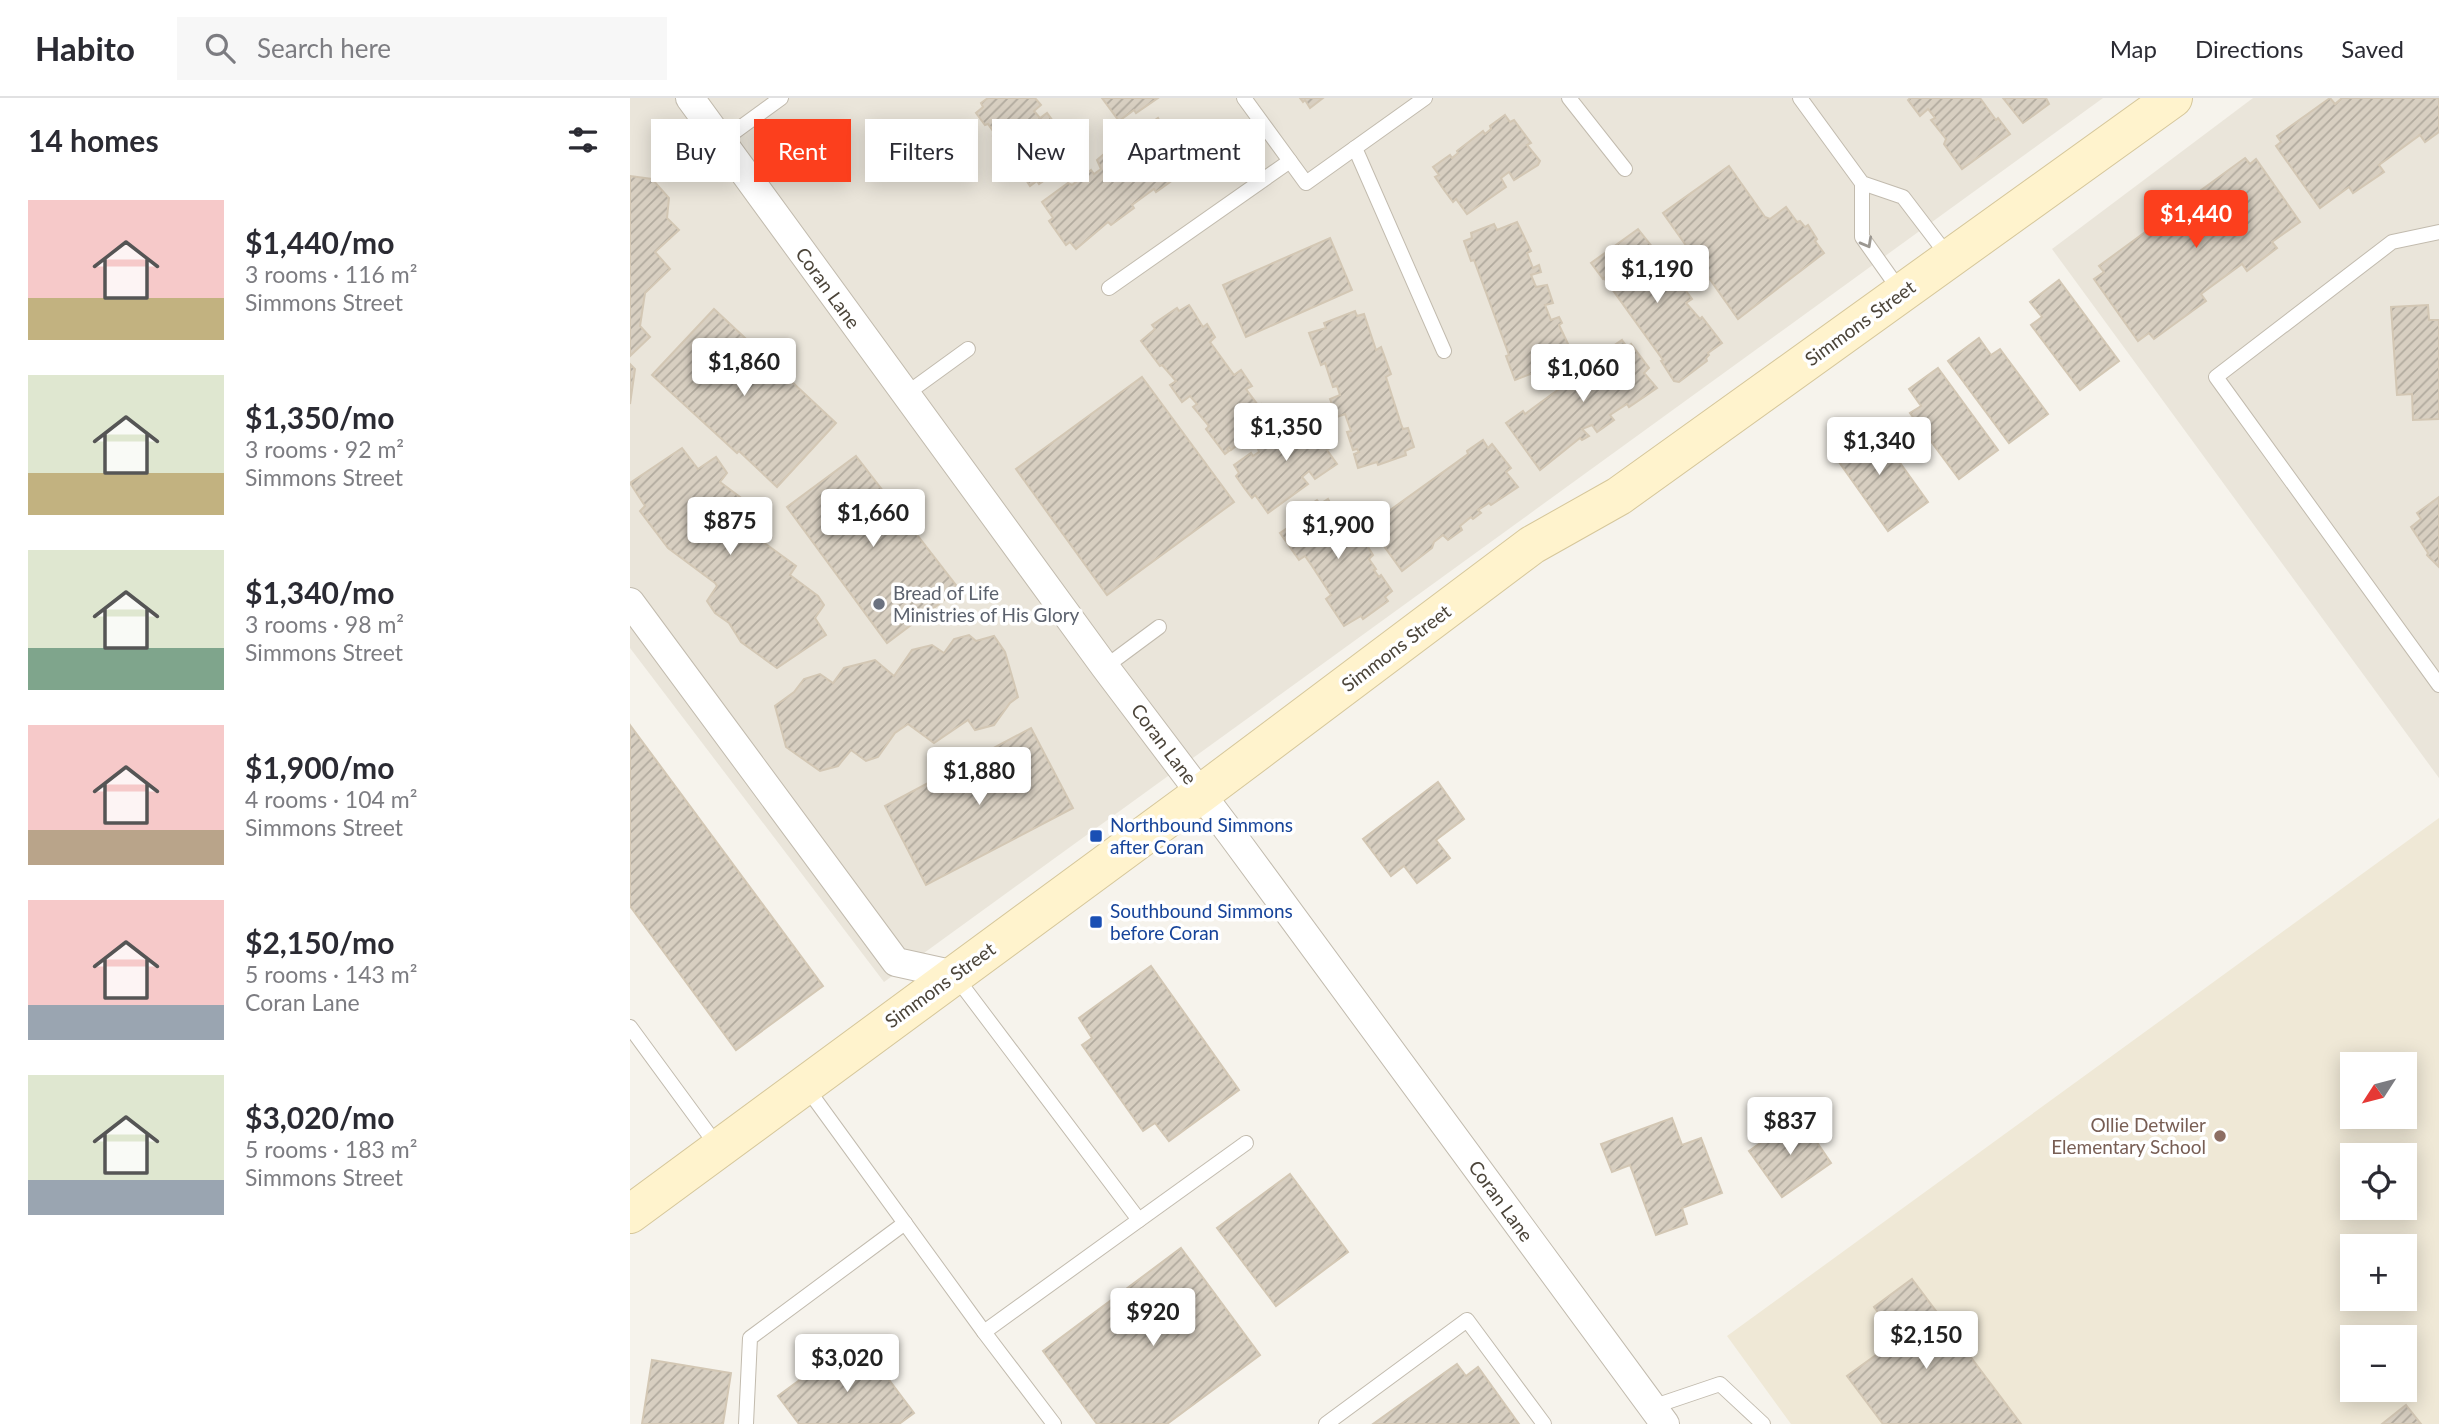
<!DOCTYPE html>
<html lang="en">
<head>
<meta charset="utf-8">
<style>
  :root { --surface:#fff; --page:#f7f7f7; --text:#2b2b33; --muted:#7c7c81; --line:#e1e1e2; --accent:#fc3f1d }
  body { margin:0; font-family:Lato,sans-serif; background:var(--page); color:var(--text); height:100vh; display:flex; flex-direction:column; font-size:26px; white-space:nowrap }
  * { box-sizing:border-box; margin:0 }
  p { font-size:23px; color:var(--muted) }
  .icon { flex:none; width:38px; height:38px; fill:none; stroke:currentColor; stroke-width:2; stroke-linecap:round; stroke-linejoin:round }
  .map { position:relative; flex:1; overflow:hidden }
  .panel { display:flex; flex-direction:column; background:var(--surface); width:630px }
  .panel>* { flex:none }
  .guide { position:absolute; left:21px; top:21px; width:665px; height:63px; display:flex; gap:14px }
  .needle { width:46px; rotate:234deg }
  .buttons { position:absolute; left:1710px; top:954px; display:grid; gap:14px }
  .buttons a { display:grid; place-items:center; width:77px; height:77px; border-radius:0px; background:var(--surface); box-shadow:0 4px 18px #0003; font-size:35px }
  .price { position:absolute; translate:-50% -60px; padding:0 16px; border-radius:7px; background:#fff; color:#222; font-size:23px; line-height:46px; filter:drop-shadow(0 2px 4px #0008) }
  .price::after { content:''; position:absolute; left:50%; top:42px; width:21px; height:16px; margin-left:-10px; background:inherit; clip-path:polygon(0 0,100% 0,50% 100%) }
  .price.selected { background:var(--accent); color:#fff }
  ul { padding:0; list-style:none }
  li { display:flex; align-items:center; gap:21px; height:175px; padding:0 28px }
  li span { display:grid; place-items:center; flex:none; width:196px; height:140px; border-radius:0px; color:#555 }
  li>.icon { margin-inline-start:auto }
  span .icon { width:84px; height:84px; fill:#fffc; stroke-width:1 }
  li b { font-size:30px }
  h2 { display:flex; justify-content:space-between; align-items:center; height:84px; padding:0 28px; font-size:30px }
  .chip { padding:0 24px; border-radius:0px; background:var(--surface); box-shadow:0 4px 18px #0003; font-size:24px; line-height:63px }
  .chip.selected { background:var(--accent); color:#fff }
  header { display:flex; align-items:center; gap:42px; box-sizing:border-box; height:98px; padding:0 35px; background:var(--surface); border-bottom:2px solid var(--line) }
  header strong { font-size:33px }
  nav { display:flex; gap:38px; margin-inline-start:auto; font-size:24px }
  .search { width:490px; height:63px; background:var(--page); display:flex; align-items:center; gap:18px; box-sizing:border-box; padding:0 24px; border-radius:0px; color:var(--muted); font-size:26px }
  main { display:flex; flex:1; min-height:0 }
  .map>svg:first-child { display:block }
  .residential { fill:#eae5da }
  .education { fill:#efe8d6; fill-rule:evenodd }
  .building { fill:url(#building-hatch); stroke:#d3c7b4; stroke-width:2 }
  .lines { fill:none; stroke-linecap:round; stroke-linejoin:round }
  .service-casing { stroke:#c2bbae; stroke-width:16 }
  .minor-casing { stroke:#c2bbae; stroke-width:30 }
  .secondary-casing { stroke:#d6c79b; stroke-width:40 }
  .service { stroke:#fff; stroke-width:14 }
  .minor { stroke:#fff; stroke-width:28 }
  .secondary { stroke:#fff3cd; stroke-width:38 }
  .oneway { stroke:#9c9892 }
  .worship-dot { fill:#6b7280; stroke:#fff; stroke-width:2.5 }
  .transit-dot { fill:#1a4fb4; stroke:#fff; stroke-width:2.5 }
  .education-dot { fill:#8d6e63; stroke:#fff; stroke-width:2.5 }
  .labels { text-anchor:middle; stroke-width:7; stroke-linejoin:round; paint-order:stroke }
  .street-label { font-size:19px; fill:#4b4439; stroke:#fff }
  .worship-label { font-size:19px; fill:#5b616d; stroke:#fff; text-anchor:start }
  .transit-label { font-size:19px; fill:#164399; stroke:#fff; text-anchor:start }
  .education-label { font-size:19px; fill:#785e54; stroke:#fff; text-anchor:end }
</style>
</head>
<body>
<header>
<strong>Habito</strong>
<div class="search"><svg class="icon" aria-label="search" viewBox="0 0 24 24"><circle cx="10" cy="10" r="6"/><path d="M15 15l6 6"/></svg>Search here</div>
<nav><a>Map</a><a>Directions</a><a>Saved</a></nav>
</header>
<main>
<section class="panel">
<h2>14 homes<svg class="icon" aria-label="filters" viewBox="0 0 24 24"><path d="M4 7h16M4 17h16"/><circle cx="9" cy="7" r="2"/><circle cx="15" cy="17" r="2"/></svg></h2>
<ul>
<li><span style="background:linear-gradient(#f6c9c9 70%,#c2b280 0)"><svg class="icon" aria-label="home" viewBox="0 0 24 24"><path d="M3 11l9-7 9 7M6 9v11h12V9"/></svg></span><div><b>$1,440/mo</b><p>3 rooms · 116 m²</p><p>Simmons Street</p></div></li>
<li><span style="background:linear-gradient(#dfe7d0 70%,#c2b280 0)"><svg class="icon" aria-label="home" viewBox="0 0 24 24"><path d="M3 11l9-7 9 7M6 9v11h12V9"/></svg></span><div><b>$1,350/mo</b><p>3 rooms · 92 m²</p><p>Simmons Street</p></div></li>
<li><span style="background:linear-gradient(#dfe7d0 70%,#7fa58c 0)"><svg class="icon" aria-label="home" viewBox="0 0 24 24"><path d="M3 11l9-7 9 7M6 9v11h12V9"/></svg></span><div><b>$1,340/mo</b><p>3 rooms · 98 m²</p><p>Simmons Street</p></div></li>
<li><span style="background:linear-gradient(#f6c9c9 75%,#b9a48a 0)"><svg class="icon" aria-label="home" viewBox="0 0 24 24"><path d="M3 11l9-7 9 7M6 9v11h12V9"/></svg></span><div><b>$1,900/mo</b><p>4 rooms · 104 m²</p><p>Simmons Street</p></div></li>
<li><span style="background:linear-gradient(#f6c9c9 75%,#9aa5b1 0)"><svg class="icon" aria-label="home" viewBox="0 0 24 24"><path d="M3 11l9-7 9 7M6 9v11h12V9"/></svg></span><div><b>$2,150/mo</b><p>5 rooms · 143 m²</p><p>Coran Lane</p></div></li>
<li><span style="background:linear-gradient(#dfe7d0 75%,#9aa5b1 0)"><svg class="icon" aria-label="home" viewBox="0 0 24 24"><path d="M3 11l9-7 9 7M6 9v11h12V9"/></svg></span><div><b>$3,020/mo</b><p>5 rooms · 183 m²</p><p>Simmons Street</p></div></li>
</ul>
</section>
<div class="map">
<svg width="1809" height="1326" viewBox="0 0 1809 1326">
  <defs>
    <pattern id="building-hatch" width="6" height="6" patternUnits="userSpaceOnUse" patternTransform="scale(1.75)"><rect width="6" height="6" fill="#d8cfc1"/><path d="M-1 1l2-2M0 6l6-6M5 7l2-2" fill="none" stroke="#b1aa9e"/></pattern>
  </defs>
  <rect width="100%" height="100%" fill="#f6f3ec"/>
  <g class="residential">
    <polygon points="0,0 1473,0 254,884 0,550"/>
    <polygon points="1623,0 1809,0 1809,680 1422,151"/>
  </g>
  <path class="education" d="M1809 720V1326H1161L1097 1238ZM1722 966H1774V1018H1722ZM1722 1057H1774V1110H1722ZM1722 1148H1774V1200H1722ZM1722 1239H1774V1292H1722Z"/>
  <g class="building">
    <polygon points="358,0 405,0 411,7 404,13 410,20 417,15 445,53 431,63 435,68 409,86 407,83 400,88 382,60 363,38 365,36 358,26 355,27 346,15 353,9 351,5"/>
    <polygon points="472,0 528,0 506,15 504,12 489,23"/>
    <polygon points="670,0 693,0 680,10 675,2 673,4"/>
    <polygon points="1280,0 1350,0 1366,22 1368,20 1380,36 1332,71 1314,46 1316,41 1301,22 1305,20 1298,11 1290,18 1278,2"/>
    <polygon points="1373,0 1416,0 1419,6 1393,25"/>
    <polygon points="1700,0 1705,6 1712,0 1809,0 1809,34 1795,44 1790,37 1749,67 1754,74 1723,95 1719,89 1690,110 1646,48 1651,44 1647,38"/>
    <polygon points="875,17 880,24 884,22 901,45 897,47 910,63 908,67 884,82 879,74 871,80 876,89 837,116 826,101 823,104 814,92 805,79 809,77 803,69 820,57 822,60 828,55 827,53 853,33 855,36 861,31 860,28"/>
    <polygon points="528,20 536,35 542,31 557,51 552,55 561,67 546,79 543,76 541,78 543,82 526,94 524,91 502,107 504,110 481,127 478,124 446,151 440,144 436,147 419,123 423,120 412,104 438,85 442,87 461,72 464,76 471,71 467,62 481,50 486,56 502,42 501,39"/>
    <polygon points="1615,60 1620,66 1626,61 1670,124 1642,144 1647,150 1617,173 1612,166 1571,196 1576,203 1524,241 1519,235 1508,243 1464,181 1474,174 1469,168 1522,129 1527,134 1567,105 1563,98"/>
    <polygon points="1099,68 1135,119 1140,121 1156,109 1167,124 1170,123 1175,129 1178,127 1187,141 1185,143 1194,155 1108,221 1033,115"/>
    <polygon points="0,78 22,81 39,100 37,120 49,132 25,154 40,171 15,195 10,228 20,239 0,258"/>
    <polygon points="887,124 901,153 897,155 903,170 909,167 911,174 901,177 906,189 917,187 923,205 915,207 921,222 929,219 932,225 929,227 939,248 938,257 922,263 924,267 885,282 876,258 879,257 844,162 841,163 834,143 842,140 841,135 864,126 867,132"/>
    <polygon points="1008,131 1027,155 1023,159 1031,170 1035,172 1039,169 1045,178 1038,184 1042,189 1050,185 1062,201 1056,205 1070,221 1072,219 1092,245 1078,255 1079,257 1076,260 1077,263 1049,284 1044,283 1031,263 1033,262 974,180 973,181 961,165"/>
    <polygon points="700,140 722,192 616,239 593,187"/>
    <polygon points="1429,182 1489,263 1450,292 1401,227 1412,219 1400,204"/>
    <polygon points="559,207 573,229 577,226 585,239 580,244 604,277 611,272 622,288 616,291 628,307 631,306 641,321 635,327 638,332 613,350 610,345 601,352 599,349 597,351 599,353 595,356 576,331 579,328 563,309 567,306 560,298 552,304 540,287 546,283 532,267 530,268 511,243 525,231 522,227 547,210 549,213"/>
    <polygon points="1798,207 1799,222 1809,222 1809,321 1783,322 1782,296 1767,297 1761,209"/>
    <polygon points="84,211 206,325 147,389 109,353 107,355 22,277"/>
    <polygon points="725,213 727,218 734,216 746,252 751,249 761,276 756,279 771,326 773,331 778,330 784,349 775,353 776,357 748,367 747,364 728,370 724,356 729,354 727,351 723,352 717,334 721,333 715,316 707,319 700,301 710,297 707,288 703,289 695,265 691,267 679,235 696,230 694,225"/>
    <polygon points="1349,240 1361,257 1370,251 1418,316 1379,345 1318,263"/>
    <polygon points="992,242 997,249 1001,246 1019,270 1014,275 1027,290 999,309 997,306 980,317 984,322 967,334 962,327 952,331 959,338 952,342 950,340 910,372 876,325 893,313 895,316 903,310 977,256 976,253"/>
    <polygon points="0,266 5,271 0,306"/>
    <polygon points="1308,270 1368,352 1329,381 1280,315 1291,308 1279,291"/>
    <polygon points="512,279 604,404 477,497 386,371"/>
    <polygon points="678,316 683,323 687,321 703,342 699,345 702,349 697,352 707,366 685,381 679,373 672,379 678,386 638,415 625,397 622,400 615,391 606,378 609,375 604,367 621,355 623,358 629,354 628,351 655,332 657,334 663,330 661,328"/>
    <polygon points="1229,328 1240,344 1250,337 1298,404 1258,433 1199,350"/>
    <polygon points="853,342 858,350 862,346 881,370 876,374 888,389 861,407 859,405 848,412 851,415 843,421 841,419 830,428 832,432 818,442 813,437 804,444 802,450 772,473 738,426 754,413 756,415 838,356 837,353"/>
    <polygon points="52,350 68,371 86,359 97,375 90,384 122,408 113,420 125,438 166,468 160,477 188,498 194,507 185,520 196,537 147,570 111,544 99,525 85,515 77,503 87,488 85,485 38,450 10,413 15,408 0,385"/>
    <polygon points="226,358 329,491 257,545 157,409"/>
    <polygon points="1809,399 1809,469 1797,457 1798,455 1781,429 1791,421 1787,415"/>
    <polygon points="698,401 706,415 720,434 726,429 743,457 739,461 746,471 744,472 749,479 751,477 762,493 755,499 758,503 733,521 731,518 714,528 696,501 701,497 682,468 675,458 669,462 650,435 666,424 662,419 687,402 690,406"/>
    <polygon points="339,537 346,543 364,538 375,554 388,599 380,605 364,627 345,632 338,622 304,645 278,626 265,635 248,659 236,663 221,652 208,668 190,673 156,649 145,608 164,594 174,581 190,576 203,585 214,570 245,562 264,578 282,552 302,547 314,555 324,541"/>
    <polygon points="0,627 193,888 106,952 0,808"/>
    <polygon points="401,630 443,710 296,787 255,708"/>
    <polygon points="808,684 834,721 806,742 820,760 787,785 774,768 761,778 733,741"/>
    <polygon points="521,868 609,992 539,1043 525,1025 513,1033 452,947 462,940 449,920"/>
    <polygon points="1169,1018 1201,1065 1152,1099 1119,1053"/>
    <polygon points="1042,1020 1052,1047 1071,1040 1092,1095 1052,1110 1057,1126 1026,1137 1000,1067 982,1074 971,1046"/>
    <polygon points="660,1076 718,1154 646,1208 587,1130"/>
    <polygon points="551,1150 630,1257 537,1326 467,1326 413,1253"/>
    <polygon points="1282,1181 1391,1326 1253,1326 1217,1278 1268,1241 1244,1209"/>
    <polygon points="232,1246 284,1315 269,1326 169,1326 148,1298 201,1259 206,1266"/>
    <polygon points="22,1262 101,1275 93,1326 12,1326"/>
    <polygon points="827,1266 836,1278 848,1269 889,1326 743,1326"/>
    <polygon points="1776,1307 1791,1326 1752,1326"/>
  </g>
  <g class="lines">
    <defs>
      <g id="service">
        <polyline points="614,0 676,85 795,0"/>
        <polyline points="939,0 995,71"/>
        <polyline points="1170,0 1232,85 1273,99 1318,158"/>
        <polyline points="92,43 151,0"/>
        <polyline points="725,50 814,253"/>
        <polyline points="1232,85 1232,139 1271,194"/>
        <polyline points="1809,134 1762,144 1586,279 1809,587"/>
        <polyline points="479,190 660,63"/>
        <polyline points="276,296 338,251"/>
        <polyline points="475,569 529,529"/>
        <polyline points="325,878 509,1122 354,1234"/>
        <polyline points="0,929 88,1049"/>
        <polyline points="176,989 354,1234 424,1326"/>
        <polyline points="509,1122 616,1045"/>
        <polyline points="1022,1309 1090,1286 1133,1326"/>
        <polyline points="116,1326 120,1240 275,1125"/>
        <polyline points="696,1326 837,1222 914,1326"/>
      </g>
      <g id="minor">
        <polyline points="60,0 475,569 602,737 1035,1326"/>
        <polyline points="0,504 266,864 325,877"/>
      </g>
      <polyline id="secondary" points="0,1116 572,695 902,447 989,398 1543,0"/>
    </defs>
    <use href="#service" class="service-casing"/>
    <use href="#minor" class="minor-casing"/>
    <use href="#secondary" class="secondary-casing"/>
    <use href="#service" class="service"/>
    <use href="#minor" class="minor"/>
    <use href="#secondary" class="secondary"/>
  </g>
  <defs><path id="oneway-chevron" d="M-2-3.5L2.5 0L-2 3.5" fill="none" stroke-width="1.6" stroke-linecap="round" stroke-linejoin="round" transform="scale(1.75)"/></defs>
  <use class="oneway" href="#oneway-chevron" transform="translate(1237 145) rotate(61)"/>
  <circle class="worship-dot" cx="249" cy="506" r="7"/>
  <g class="transit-dot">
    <rect x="459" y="731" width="14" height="14" rx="3.5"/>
    <rect x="459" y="817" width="14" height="14" rx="3.5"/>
  </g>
  <circle class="education-dot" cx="1590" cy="1038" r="7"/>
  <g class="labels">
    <g class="street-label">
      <text transform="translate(198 190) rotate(54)" y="7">Coran Lane</text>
      <text transform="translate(1230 225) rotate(-36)" y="7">Simmons Street</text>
      <text transform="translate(766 550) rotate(-37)" y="7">Simmons Street</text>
      <text transform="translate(534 646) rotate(53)" y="7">Coran Lane</text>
      <text transform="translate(310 887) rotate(-36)" y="7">Simmons Street</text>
      <text transform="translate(871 1103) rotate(54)" y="7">Coran Lane</text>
    </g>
    <g class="worship-label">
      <text x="263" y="502">Bread of Life<tspan x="263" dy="22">Ministries of His Glory</tspan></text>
    </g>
    <g class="transit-label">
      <text x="480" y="734">Northbound Simmons<tspan x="480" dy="22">after Coran</tspan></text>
      <text x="480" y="820">Southbound Simmons<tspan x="480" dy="22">before Coran</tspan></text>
    </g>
    <g class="education-label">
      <text x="1576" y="1034">Ollie Detwiler<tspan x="1576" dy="22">Elementary School</tspan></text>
    </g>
  </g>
</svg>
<div class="buttons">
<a><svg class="needle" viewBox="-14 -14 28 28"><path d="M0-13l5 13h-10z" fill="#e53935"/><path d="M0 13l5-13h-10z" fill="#7c7c81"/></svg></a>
<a><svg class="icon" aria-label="locate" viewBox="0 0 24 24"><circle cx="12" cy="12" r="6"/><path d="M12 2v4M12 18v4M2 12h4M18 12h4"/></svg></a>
<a>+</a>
<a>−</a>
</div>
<b class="price selected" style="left:1566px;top:152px">$1,440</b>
<b class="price" style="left:1027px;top:207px">$1,190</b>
<b class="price" style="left:114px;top:300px">$1,860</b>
<b class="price" style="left:953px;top:306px">$1,060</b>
<b class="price" style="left:656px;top:365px">$1,350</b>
<b class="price" style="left:1249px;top:379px">$1,340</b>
<b class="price" style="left:243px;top:451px">$1,660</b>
<b class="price" style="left:100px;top:459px">$875</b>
<b class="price" style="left:708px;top:463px">$1,900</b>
<b class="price" style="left:349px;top:709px">$1,880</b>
<b class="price" style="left:1160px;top:1059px">$837</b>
<b class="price" style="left:523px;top:1250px">$920</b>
<b class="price" style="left:1296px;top:1273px">$2,150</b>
<b class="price" style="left:217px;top:1296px">$3,020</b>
<div class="guide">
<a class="chip">Buy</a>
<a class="chip selected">Rent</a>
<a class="chip">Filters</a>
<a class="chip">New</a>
<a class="chip">Apartment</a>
</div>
</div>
</main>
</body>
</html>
